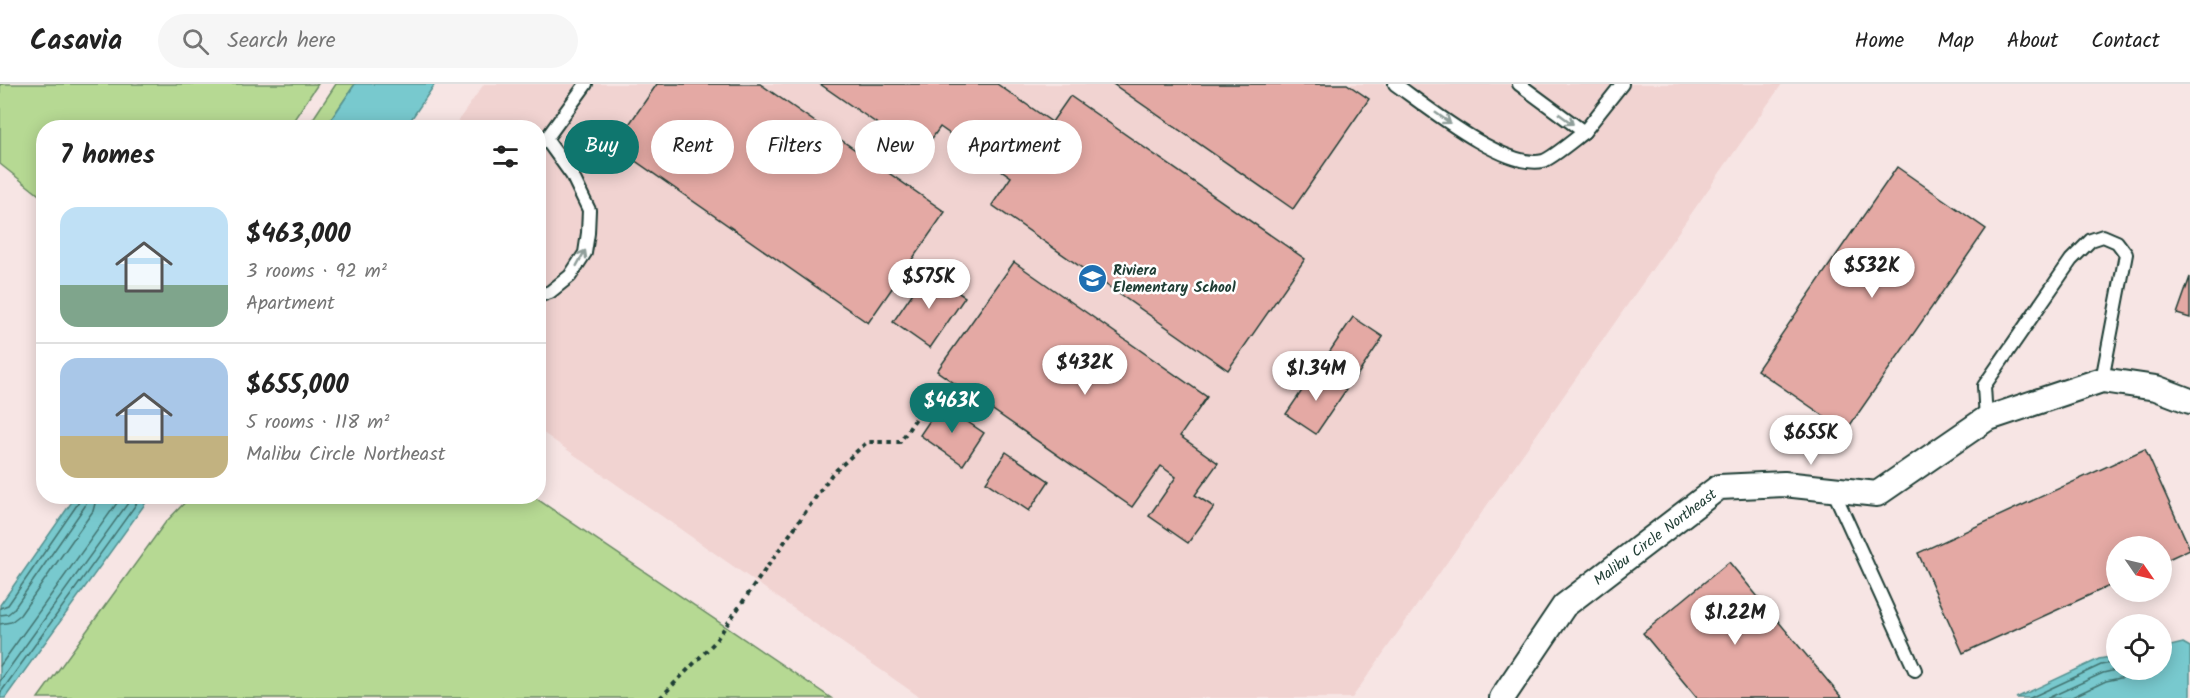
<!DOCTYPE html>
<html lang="en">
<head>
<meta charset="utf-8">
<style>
  :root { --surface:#fff; --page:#f6f6f6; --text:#222; --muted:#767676; --line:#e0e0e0; --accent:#0f766e }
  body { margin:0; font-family:Kalam,sans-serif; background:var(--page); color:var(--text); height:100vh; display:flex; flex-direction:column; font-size:22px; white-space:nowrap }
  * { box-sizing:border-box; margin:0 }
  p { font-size:20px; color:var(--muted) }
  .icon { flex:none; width:33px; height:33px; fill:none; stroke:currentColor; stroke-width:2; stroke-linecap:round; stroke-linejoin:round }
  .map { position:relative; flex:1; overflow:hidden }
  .sheet { position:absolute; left:36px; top:36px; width:510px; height:384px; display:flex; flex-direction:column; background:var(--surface); border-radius:24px; box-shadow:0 3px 15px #0003 }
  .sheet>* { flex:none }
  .guide { position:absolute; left:564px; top:36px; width:570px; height:54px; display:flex; gap:12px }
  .needle { width:39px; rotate:124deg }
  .buttons { position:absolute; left:2106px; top:452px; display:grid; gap:12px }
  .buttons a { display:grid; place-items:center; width:66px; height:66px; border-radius:50%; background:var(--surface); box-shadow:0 3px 15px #0003; font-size:30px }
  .price { position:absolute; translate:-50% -51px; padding:0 14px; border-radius:21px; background:#fff; color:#222; font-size:20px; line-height:39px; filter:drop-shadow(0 2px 3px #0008) }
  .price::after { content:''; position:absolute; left:50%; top:36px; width:18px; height:14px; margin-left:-9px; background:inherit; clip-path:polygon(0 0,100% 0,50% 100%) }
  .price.on { background:var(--accent); color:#fff }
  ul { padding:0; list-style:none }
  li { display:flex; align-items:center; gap:18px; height:150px; padding:0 24px }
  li+li { border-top:2px solid var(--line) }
  li span { display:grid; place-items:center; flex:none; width:168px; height:120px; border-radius:18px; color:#555 }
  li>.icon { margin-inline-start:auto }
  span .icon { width:72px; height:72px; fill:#fffc; stroke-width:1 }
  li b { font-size:26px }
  h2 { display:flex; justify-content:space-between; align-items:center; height:72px; padding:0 24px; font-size:26px }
  .pill { padding:0 21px; border-radius:27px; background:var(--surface); box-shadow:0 3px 15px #0003; font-size:21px; line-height:54px }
  .pill.on { background:var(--accent); color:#fff }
  header { display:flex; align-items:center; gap:36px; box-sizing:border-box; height:84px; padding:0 30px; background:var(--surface); border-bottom:2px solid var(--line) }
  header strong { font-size:28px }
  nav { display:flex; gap:33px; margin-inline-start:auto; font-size:21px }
  .search { width:420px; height:54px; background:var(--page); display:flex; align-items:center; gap:15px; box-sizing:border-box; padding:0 21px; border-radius:33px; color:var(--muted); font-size:22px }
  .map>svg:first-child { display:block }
  .built { fill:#f1d3d1 }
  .green { fill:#b6d993; stroke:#6a8b64; stroke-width:1.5 }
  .water { fill:#78c9ce; stroke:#549190; stroke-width:1.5 }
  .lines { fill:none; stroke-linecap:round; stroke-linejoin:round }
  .shore { stroke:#437572; stroke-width:1.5 }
  .building { fill:#e4a9a4; stroke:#1f3d34; stroke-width:1.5 }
  .lane-casing { stroke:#1f3d34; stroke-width:16 }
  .street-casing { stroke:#1f3d34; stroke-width:28 }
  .path { stroke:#1f3d34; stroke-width:4; stroke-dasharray:4.5 4.5; stroke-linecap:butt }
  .lane { stroke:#fff; stroke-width:12 }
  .street { stroke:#fff; stroke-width:24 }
  .oneway { stroke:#8f9e9a }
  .labels { text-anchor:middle; stroke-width:5; stroke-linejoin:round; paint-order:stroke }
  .poi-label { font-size:15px; font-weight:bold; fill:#1f3d34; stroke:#fff; text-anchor:start }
  .street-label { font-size:15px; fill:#1f3d34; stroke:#fff }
</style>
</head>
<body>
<header>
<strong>Casavia</strong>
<div class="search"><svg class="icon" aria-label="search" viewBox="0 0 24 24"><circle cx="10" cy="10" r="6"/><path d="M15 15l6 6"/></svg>Search here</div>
<nav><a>Home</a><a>Map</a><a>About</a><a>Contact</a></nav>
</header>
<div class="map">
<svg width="2190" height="614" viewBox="0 0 2190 614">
  <rect width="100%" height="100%" fill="#f7e5e4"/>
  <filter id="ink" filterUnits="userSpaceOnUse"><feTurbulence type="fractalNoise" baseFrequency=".0167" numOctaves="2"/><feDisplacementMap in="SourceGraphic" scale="12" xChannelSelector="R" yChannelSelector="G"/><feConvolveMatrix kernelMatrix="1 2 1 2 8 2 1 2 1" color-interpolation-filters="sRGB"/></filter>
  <g filter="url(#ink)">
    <polygon class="built" points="484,0 1782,0 1352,614 921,614 539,346 538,44 453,44"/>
    <g class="green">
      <polygon points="0,0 318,0 289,43 44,44 43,114 0,80"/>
      <polygon points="336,0 355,0 326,43 307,44"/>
      <polygon points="191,412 534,413 831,614 38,614 165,439"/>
    </g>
    <g class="water">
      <polygon points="355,0 435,0 406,43 326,43"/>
      <polygon points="76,412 150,413 5,614 0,614 0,521"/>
      <polygon points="2183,559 2190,563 2190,614 2016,614 2099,575 2116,572 2116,585 2162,585 2162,564"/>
    </g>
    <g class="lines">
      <g class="shore">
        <polyline points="0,524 8,521 79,418 80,412"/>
        <polyline points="0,531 8,530 13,526 85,422 88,412"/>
        <polyline points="0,540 11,538 20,531 93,427 97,412"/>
        <polyline points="0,582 122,412"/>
        <polyline points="0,597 133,412"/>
        <polyline points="0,614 1,608 142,412"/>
        <polyline points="2030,614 2101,581 2116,578"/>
        <polyline points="2048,614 2103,589 2120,585"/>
        <polyline points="2070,614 2106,597 2125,593 2134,585"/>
      </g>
    </g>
    <g class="building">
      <polygon points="657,0 760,0 945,128 868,239 614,62"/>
      <polygon points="820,0 997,0 1052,38 1070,12 1305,175 1228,286 992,121 1011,93 940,43 921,70"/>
      <polygon points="1113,0 1347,0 1369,15 1293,125"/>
      <polygon points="1897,83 1986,145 1846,347 1757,286"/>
      <polygon points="1014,178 1207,313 1180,352 1218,379 1195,411 1214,423 1188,459 1149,432 1176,393 1161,382 1132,423 937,287"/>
      <polygon points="927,188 965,213 930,264 893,238"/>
      <polygon points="2190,193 2190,234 2177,230"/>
      <polygon points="1353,233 1383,253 1354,296 1324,276"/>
      <polygon points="1316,286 1346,306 1316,350 1286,330"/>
      <polygon points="941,320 984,349 963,381 920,351"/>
      <polygon points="2145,365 2190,465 2162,478 2162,462 2116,462 2116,499 1963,569 1918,469"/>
      <polygon points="1006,368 1049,397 1029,427 986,398"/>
      <polygon points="1729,478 1842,614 1697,614 1643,549"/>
    </g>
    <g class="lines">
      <defs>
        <g id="lane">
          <path d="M1395 0C1426 22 1505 86 1543 77 1551 75 1576 54 1584 48"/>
          <polyline points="1519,0 1584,48 1622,0"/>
          <polyline points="538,59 546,55 586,0"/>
          <polyline points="538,212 550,208 570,192 585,169 588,149 589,126 572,91 546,55"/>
          <polyline points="1986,335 1984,302 2071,176 2091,156 2103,152 2117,158 2126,170 2102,296"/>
          <polyline points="1833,406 1915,586"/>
        </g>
        <polyline id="street" points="1502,614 1564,522 1719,403 1784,400 1877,410 1986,335 2102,296 2156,304 2190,317"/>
      </defs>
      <use href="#lane" class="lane-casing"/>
      <use href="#street" class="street-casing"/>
      <polyline class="path" points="660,614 714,559 832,390 867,358 900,358 939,300"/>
      <use href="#lane" class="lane"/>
      <use href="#street" class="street"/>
    </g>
    <defs><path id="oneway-shaft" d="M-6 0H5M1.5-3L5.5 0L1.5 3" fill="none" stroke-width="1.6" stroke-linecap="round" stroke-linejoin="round" transform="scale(1.5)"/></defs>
    <g class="oneway">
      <use href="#oneway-shaft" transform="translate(1443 34) rotate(35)"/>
      <use href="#oneway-shaft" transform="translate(1566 35) rotate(36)"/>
      <use href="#oneway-shaft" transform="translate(581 174) rotate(-61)"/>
    </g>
  </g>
  <defs>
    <symbol id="school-disc" viewBox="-11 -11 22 22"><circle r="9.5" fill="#1f6fb2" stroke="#fff"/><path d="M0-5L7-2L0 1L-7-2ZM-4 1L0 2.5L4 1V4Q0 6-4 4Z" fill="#fff"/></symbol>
  </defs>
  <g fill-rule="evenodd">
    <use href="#school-disc" x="1076" y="178" width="33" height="33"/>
  </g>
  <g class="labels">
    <g class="poi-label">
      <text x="1113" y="191">Riviera<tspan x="1113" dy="17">Elementary School</tspan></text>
    </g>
    <g class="street-label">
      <text transform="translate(1655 453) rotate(-37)" y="5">Malibu Circle Northeast</text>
    </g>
  </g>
</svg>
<div class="buttons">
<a><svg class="needle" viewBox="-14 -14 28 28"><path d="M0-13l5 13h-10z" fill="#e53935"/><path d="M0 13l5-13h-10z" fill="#767676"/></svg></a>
<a><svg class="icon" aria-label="locate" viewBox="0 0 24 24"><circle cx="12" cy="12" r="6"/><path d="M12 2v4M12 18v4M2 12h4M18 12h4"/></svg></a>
</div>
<b class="price" style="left:1872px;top:215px">$532K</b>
<b class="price" style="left:929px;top:226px">$575K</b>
<b class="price" style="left:1085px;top:312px">$432K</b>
<b class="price" style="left:1316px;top:318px">$1.34M</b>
<b class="price on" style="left:952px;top:350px">$463K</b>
<b class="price" style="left:1811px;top:382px">$655K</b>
<b class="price" style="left:1735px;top:562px">$1.22M</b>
<div class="guide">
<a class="pill on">Buy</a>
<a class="pill">Rent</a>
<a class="pill">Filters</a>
<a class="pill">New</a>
<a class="pill">Apartment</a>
</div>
<section class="sheet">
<h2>7 homes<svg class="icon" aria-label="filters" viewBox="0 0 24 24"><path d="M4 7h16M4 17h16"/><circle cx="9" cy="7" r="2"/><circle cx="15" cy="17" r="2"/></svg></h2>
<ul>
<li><span style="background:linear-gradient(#bfe0f5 65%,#7fa58c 0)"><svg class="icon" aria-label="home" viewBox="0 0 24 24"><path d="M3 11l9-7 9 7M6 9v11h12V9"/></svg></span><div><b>$463,000</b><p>3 rooms · 92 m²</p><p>Apartment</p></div></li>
<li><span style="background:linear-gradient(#a9c7e8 65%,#c2b280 0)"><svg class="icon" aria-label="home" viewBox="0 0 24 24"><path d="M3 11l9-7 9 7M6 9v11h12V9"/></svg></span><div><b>$655,000</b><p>5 rooms · 118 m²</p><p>Malibu Circle Northeast</p></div></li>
</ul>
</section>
</div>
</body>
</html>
